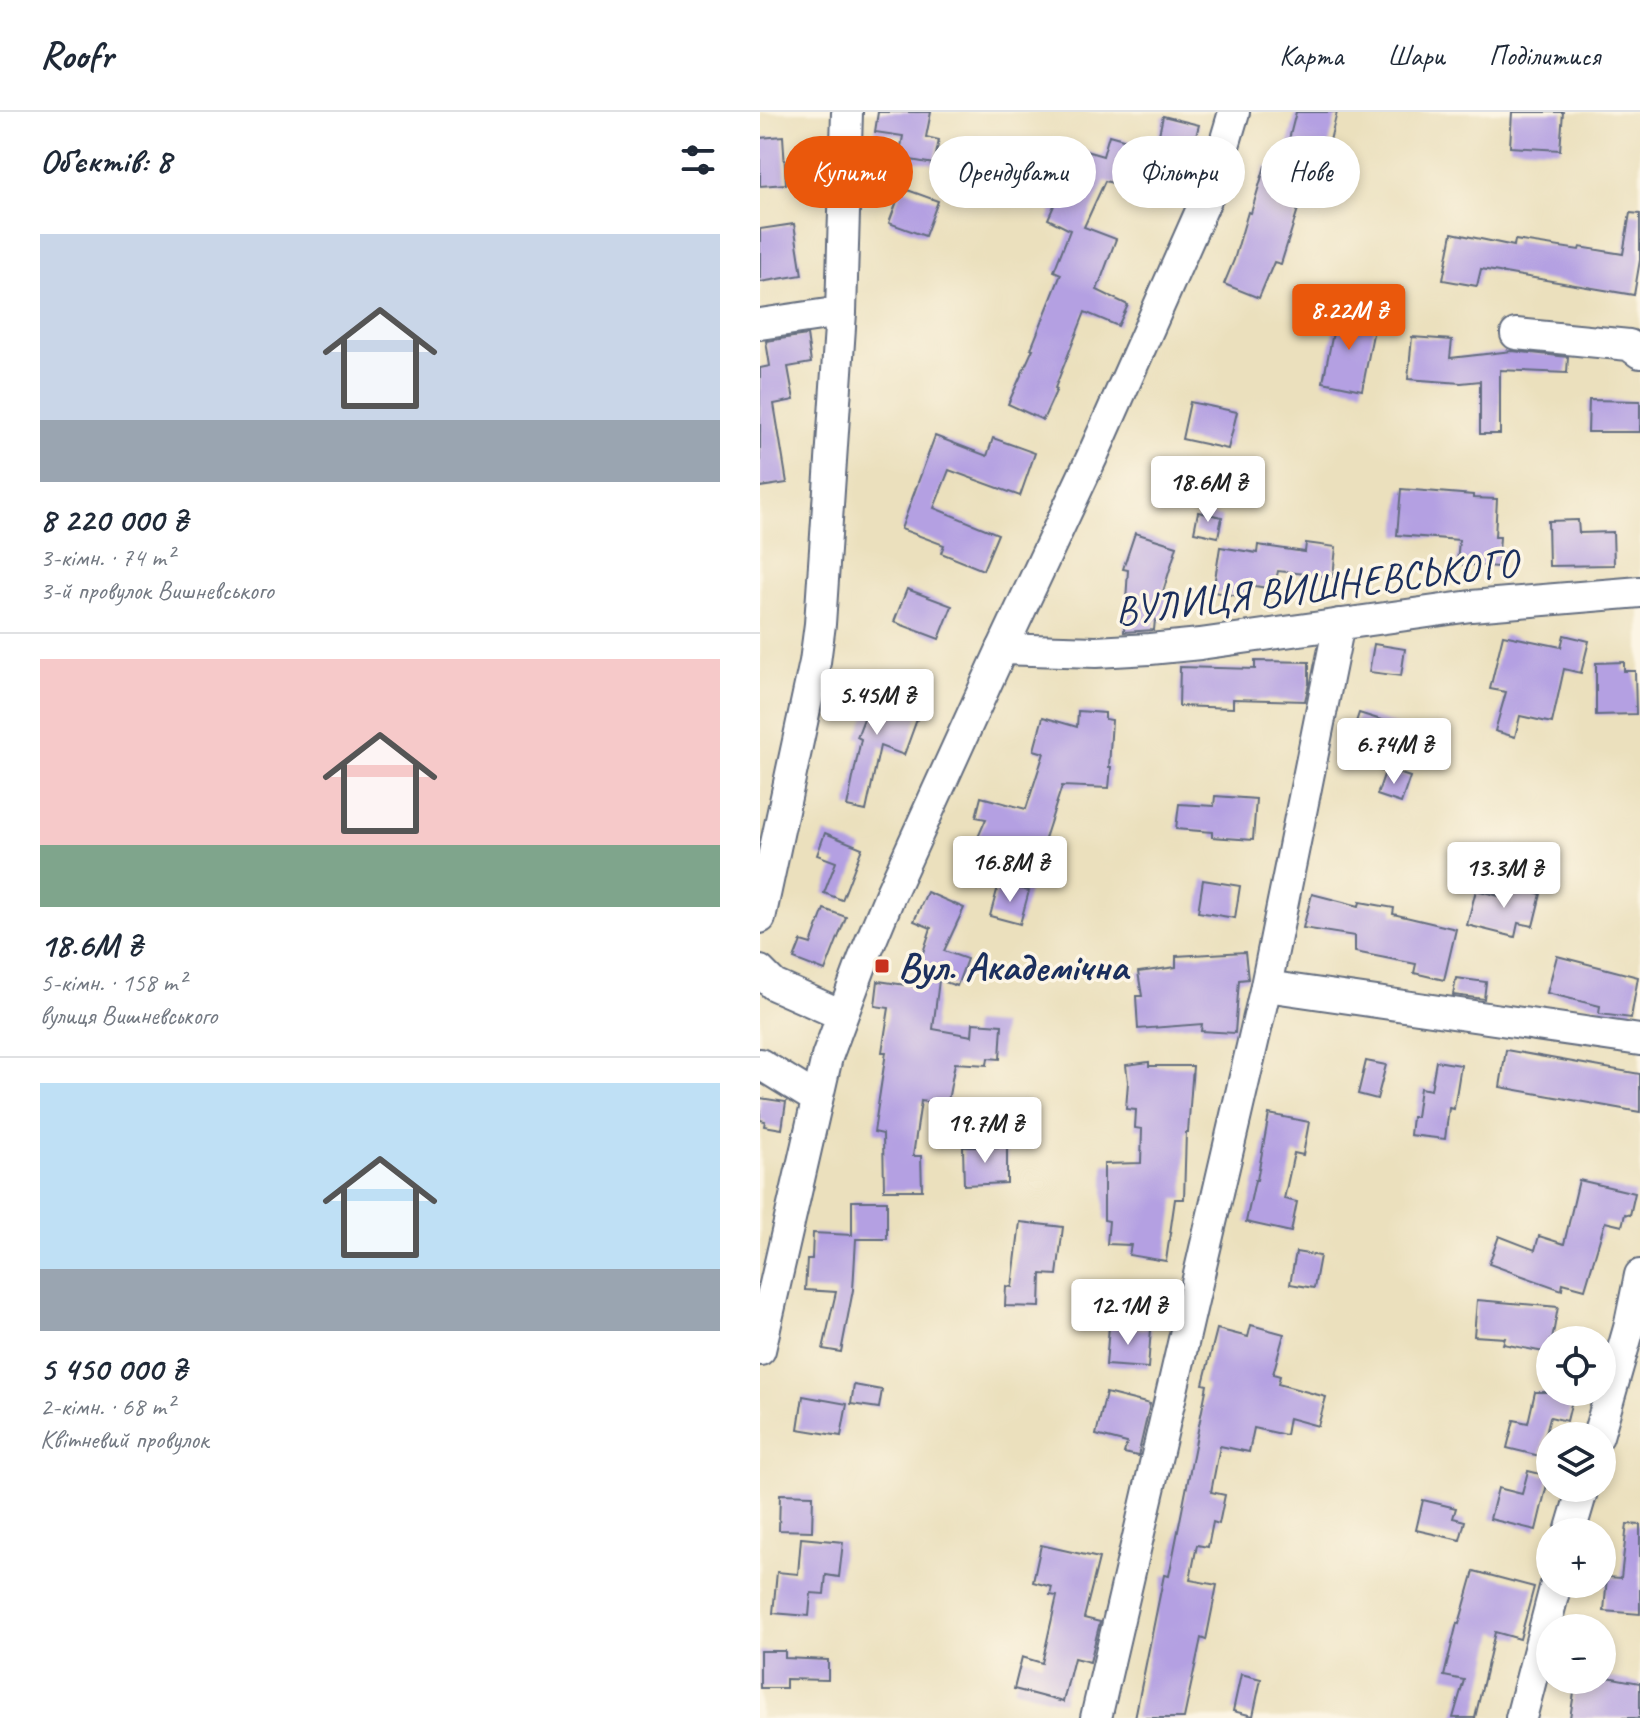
<!DOCTYPE html>
<html lang="uk">
<head>
<meta charset="utf-8">
<style>
  :root { --surface:#fff; --page:#f2f2f3; --text:#1f2937; --muted:#747a83; --line:#e0e1e3; --accent:#ea580c }
  body { margin:0; font-family:Caveat,sans-serif; background:var(--page); color:var(--text); height:100vh; display:flex; flex-direction:column; font-size:30px; white-space:nowrap }
  * { box-sizing:border-box; margin:0 }
  p { font-size:26px; color:var(--muted) }
  .icon { flex:none; width:44px; height:44px; fill:none; stroke:currentColor; stroke-width:2; stroke-linecap:round; stroke-linejoin:round }
  .map { position:relative; flex:1; overflow:hidden }
  .sheet { display:flex; flex-direction:column; background:var(--surface); width:760px }
  .sheet>* { flex:none }
  .banner { position:absolute; left:24px; top:24px; width:736px; height:72px; display:flex; gap:16px }
  .tools { position:absolute; left:776px; top:1214px; display:grid; gap:16px }
  .tools a { display:grid; place-items:center; width:80px; height:80px; border-radius:50%; background:var(--surface); box-shadow:0 4px 12px #0003; font-size:40px }
  .price { position:absolute; translate:-50% -68px; padding:0 18px; border-radius:8px; background:#fff; color:#222; font-size:26px; line-height:52px; filter:drop-shadow(0 2px 4px #0008) }
  .price::after { content:''; position:absolute; left:50%; top:48px; width:24px; height:18px; margin-left:-12px; background:inherit; clip-path:polygon(0 0,100% 0,50% 100%) }
  .price.active { background:var(--accent); color:#fff }
  ul { padding:0; list-style:none }
  li { display:grid; align-content:center; gap:16px; height:424px; padding:0 40px }
  li+li { border-top:2px solid var(--line) }
  li span { display:grid; place-items:center; height:248px; border-radius:0px; color:#555 }
  li>.icon { margin-inline-start:auto }
  span .icon { width:144px; height:144px; fill:#fffc; stroke-width:1 }
  li b { font-size:34px }
  h2 { display:flex; justify-content:space-between; align-items:center; height:96px; padding:0 40px; font-size:34px }
  .chip { padding:0 28px; border-radius:36px; background:var(--surface); box-shadow:0 4px 12px #0003; font-size:28px; line-height:72px }
  .chip.active { background:var(--accent); color:#fff }
  header { display:flex; align-items:center; gap:48px; box-sizing:border-box; height:112px; padding:0 40px; background:var(--surface); border-bottom:2px solid var(--line) }
  header strong { font-size:38px }
  nav { display:flex; gap:44px; margin-inline-start:auto; font-size:28px }
  main { display:flex; flex:1; min-height:0 }
  .map>svg:first-child { display:block }
  .building { fill:#b4a0e2 }
  .lines { fill:none; stroke-linecap:round; stroke-linejoin:round }
  .minor-casing { stroke:#646d7f; stroke-width:34 }
  .minor { stroke:#fff; stroke-width:30 }
  .poi-dot { fill:#c8321e; stroke:#fcf5e5; stroke-width:3 }
  .labels { text-anchor:middle; stroke-width:7; stroke-linejoin:round; paint-order:stroke }
  .street-label { font-size:40px; fill:#1b2f5e; stroke:#fcf5e5 }
  .poi-label { font-size:40px; font-weight:bold; fill:#1b2f5e; stroke:#fcf5e5; text-anchor:start }
</style>
</head>
<body>
<header>
<strong>Roofr</strong>
<nav><a>Карта</a><a>Шари</a><a>Поділитися</a></nav>
</header>
<main>
<section class="sheet">
<h2>Об’єктів: 8<svg class="icon" aria-label="filters" viewBox="0 0 24 24"><path d="M4 7h16M4 17h16"/><circle cx="9" cy="7" r="2"/><circle cx="15" cy="17" r="2"/></svg></h2>
<ul>
<li><span style="background:linear-gradient(#c9d6e8 75%,#9aa5b1 0)"><svg class="icon" aria-label="home" viewBox="0 0 24 24"><path d="M3 11l9-7 9 7M6 9v11h12V9"/></svg></span><div><b>8 220 000 ₴</b><p>3-кімн. · 74 m²</p><p>3-й провулок Вишневського</p></div></li>
<li><span style="background:linear-gradient(#f6c9c9 75%,#7fa58c 0)"><svg class="icon" aria-label="home" viewBox="0 0 24 24"><path d="M3 11l9-7 9 7M6 9v11h12V9"/></svg></span><div><b>18.6M ₴</b><p>5-кімн. · 158 m²</p><p>вулиця Вишневського</p></div></li>
<li><span style="background:linear-gradient(#bfe0f5 75%,#9aa5b1 0)"><svg class="icon" aria-label="home" viewBox="0 0 24 24"><path d="M3 11l9-7 9 7M6 9v11h12V9"/></svg></span><div><b>5 450 000 ₴</b><p>2-кімн. · 68 m²</p><p>Квітневий провулок</p></div></li>
</ul>
</section>
<div class="map">
<svg width="880" height="1606" viewBox="0 0 880 1606">
  <rect width="100%" height="100%" fill="#fcf5e5"/>
  <filter id="ink" filterUnits="userSpaceOnUse"><feTurbulence type="fractalNoise" baseFrequency=".0125" numOctaves="2"/><feDisplacementMap in="SourceGraphic" scale="16" xChannelSelector="R" yChannelSelector="G"/><feConvolveMatrix kernelMatrix="1 2 1 2 8 2 1 2 1" color-interpolation-filters="sRGB"/></filter>
  <filter id="wash" filterUnits="userSpaceOnUse"><feTurbulence type="fractalNoise" baseFrequency=".006" numOctaves="4" result="noise"/><feDisplacementMap in="SourceGraphic" scale="32" xChannelSelector="R" yChannelSelector="G"/><feGaussianBlur stdDeviation="1.8" result="paint"/><feColorMatrix in="noise" values="0 0 0 0 0 0 0 0 0 0 0 0 0 0 0 0 0 1.4 0 .05"/><feComposite in="paint" operator="in"/></filter>
  <g filter="url(#wash)">
    <rect width="100%" height="100%" fill="#ebe0bd"/>
    <g id="blocks">
      <g class="building">
        <polygon points="118,0 171,0 166,25 179,28 174,52 139,46 143,24 115,20"/>
        <polygon points="536,0 577,0 566,45 555,42 521,152 514,150 499,186 464,172 474,148 488,100 491,101 505,54 521,59"/>
        <polygon points="752,0 803,0 800,38 750,35"/>
        <polygon points="403,4 439,13 433,35 398,27"/>
        <polygon points="349,23 399,37 386,80 345,69 324,115 356,127 337,178 368,193 358,214 325,200 295,276 297,277 283,308 248,292 273,237 271,237 301,162 294,159 310,118 288,107 319,37 343,44"/>
        <polygon points="23,24 26,72 0,74 0,26"/>
        <polygon points="142,76 178,89 165,124 129,111"/>
        <polygon points="870,101 880,102 880,148 874,183 721,157 717,174 683,168 692,121 754,134 755,128 819,138 820,135 863,142"/>
        <polygon points="34,112 42,163 0,170 0,117"/>
        <polygon points="577,201 614,209 614,217 602,278 563,270"/>
        <polygon points="47,223 51,251 28,255 34,288 14,292 27,371 0,375 0,256 10,254 6,229"/>
        <polygon points="652,225 692,228 690,246 752,239 808,245 807,261 740,258 740,322 720,322 720,269 701,271 648,267"/>
        <polygon points="829,288 880,289 880,320 828,320"/>
        <polygon points="430,290 477,300 468,337 422,327"/>
        <polygon points="175,324 227,344 233,326 275,341 260,384 189,358 174,396 238,422 223,458 181,441 184,433 141,417"/>
        <polygon points="641,377 713,383 713,386 737,387 735,425 740,425 738,455 697,452 699,428 637,423"/>
        <polygon points="438,400 462,405 458,425 434,420"/>
        <polygon points="818,408 819,421 853,420 854,453 789,454 788,409"/>
        <polygon points="375,421 417,434 403,480 408,481 406,509 395,508 394,518 364,520 368,458 363,457"/>
        <polygon points="546,431 576,435 573,465 518,459 514,477 488,473 486,485 453,480 460,435 497,441 498,433 545,440"/>
        <polygon points="147,477 192,494 179,527 134,510"/>
        <polygon points="743,523 801,535 804,523 829,529 821,561 804,557 792,611 760,604 755,625 735,619 746,580 730,577"/>
        <polygon points="614,532 645,537 641,564 609,560"/>
        <polygon points="495,549 549,550 549,572 545,589 473,587 473,596 419,594 420,555 495,557"/>
        <polygon points="864,550 864,559 875,559 876,602 836,603 836,551"/>
        <polygon points="91,572 160,599 144,643 120,634 106,699 87,695 101,627 97,625 105,604 83,595"/>
        <polygon points="318,599 345,601 345,607 352,608 349,655 351,655 349,676 302,674 279,745 255,737 244,761 209,746 226,707 216,705 221,685 266,697 284,641 274,638 283,605 317,615"/>
        <polygon points="599,601 637,613 622,659 584,647"/>
        <polygon points="626,657 650,665 641,691 617,683"/>
        <polygon points="455,684 496,687 493,728 452,725 452,720 416,717 419,692 454,694"/>
        <polygon points="65,721 102,736 82,788 64,781 76,750 57,743"/>
        <polygon points="443,768 480,774 475,806 438,800"/>
        <polygon points="239,771 269,779 260,812 230,804"/>
        <polygon points="746,773 781,782 773,814 758,811 755,825 707,813 716,778 743,785"/>
        <polygon points="167,780 204,796 184,839 207,847 197,874 179,868 173,917 212,924 213,911 242,913 240,947 228,946 227,953 195,951 187,994 161,989 153,1044 161,1044 162,1078 124,1078 123,1022 114,1020 126,940 122,940 129,896 115,894 118,869 152,874 171,816 154,809"/>
        <polygon points="552,782 599,794 600,790 634,796 633,802 696,817 684,868 654,861 656,852 595,840 595,824 543,816"/>
        <polygon points="64,797 86,805 65,859 34,847 41,829 51,832"/>
        <polygon points="485,840 488,867 479,868 475,921 441,919 442,912 378,917 376,884 382,884 378,860 416,855 416,844"/>
        <polygon points="797,844 878,865 871,906 839,902 840,894 787,881"/>
        <polygon points="696,866 726,870 724,887 693,883"/>
        <polygon points="746,938 880,962 880,1000 740,975"/>
        <polygon points="606,949 626,953 617,987 598,982"/>
        <polygon points="676,949 701,953 694,997 689,996 685,1027 650,1023 652,1005 656,1005 660,976 671,978"/>
        <polygon points="389,950 389,954 433,954 428,1020 426,1020 424,1087 415,1087 406,1149 369,1143 371,1133 347,1132 349,1109 344,1108 344,1052 381,1051 382,1017 375,1016 376,998 366,997 368,970 366,953"/>
        <polygon points="0,986 26,990 22,1017 4,1014 5,1009 0,1008"/>
        <polygon points="509,1002 549,1010 543,1043 534,1041 524,1087 537,1090 531,1120 486,1110 495,1068 497,1068"/>
        <polygon points="203,1035 247,1035 247,1071 204,1073"/>
        <polygon points="819,1068 875,1081 870,1103 865,1102 862,1114 845,1110 825,1177 803,1171 802,1178 729,1152 739,1124 775,1138 779,1124 804,1132"/>
        <polygon points="92,1089 127,1089 127,1127 96,1127 93,1178 81,1240 63,1237 76,1180 45,1178 47,1147 52,1147 53,1121 92,1123"/>
        <polygon points="260,1110 303,1115 297,1163 281,1162 280,1195 245,1194 246,1174 252,1175"/>
        <polygon points="536,1140 560,1144 554,1176 530,1172"/>
        <polygon points="717,1188 798,1195 792,1228 790,1228 789,1241 743,1232 745,1226 714,1224"/>
        <polygon points="491,1213 524,1222 513,1262 520,1264 518,1272 566,1285 558,1314 529,1306 526,1323 494,1316 489,1340 460,1334 451,1380 465,1383 459,1412 453,1410 448,1435 437,1433 430,1468 457,1473 446,1528 441,1526 424,1606 375,1606 404,1463 409,1464 447,1273 443,1272 457,1217 488,1225"/>
        <polygon points="349,1214 391,1217 388,1256 346,1253"/>
        <polygon points="94,1273 122,1278 119,1296 91,1292"/>
        <polygon points="775,1280 814,1280 807,1309 790,1305 780,1344 747,1336 754,1308 768,1311"/>
        <polygon points="346,1281 390,1292 378,1344 364,1341 367,1331 336,1323"/>
        <polygon points="43,1284 87,1292 81,1324 38,1317"/>
        <polygon points="768,1359 789,1364 776,1418 730,1407 738,1376 762,1382"/>
        <polygon points="20,1382 53,1383 52,1419 19,1418"/>
        <polygon points="663,1388 696,1396 693,1406 705,1409 700,1428 656,1418"/>
        <polygon points="867,1412 880,1413 880,1502 844,1499 847,1465 861,1466"/>
        <polygon points="41,1426 83,1430 79,1465 66,1463 64,1482 51,1481 49,1504 13,1501 17,1460 38,1462"/>
        <polygon points="281,1433 339,1446 324,1506 340,1510 330,1550 314,1546 303,1590 254,1577 262,1545 282,1551 297,1484 290,1483 292,1475 273,1470"/>
        <polygon points="714,1459 774,1475 760,1527 735,1520 715,1606 693,1606 704,1568 684,1564 697,1511 699,1512"/>
        <polygon points="0,1539 25,1539 25,1546 68,1548 68,1568 26,1567 26,1576 0,1576"/>
        <polygon points="481,1562 501,1567 493,1604 473,1599"/>
        <polygon points="842,1564 880,1571 880,1606 810,1606 816,1568 842,1568"/>
      </g>
    </g>
  </g>
  <g filter="url(#ink)">
    <use href="#blocks" fill-opacity="0" stroke="#646d7f" stroke-width="2"/>
    <g class="lines">
      <defs>
        <g id="minor">
          <polyline points="0,212 81,200"/>
          <polyline points="756,222 869,233 880,241"/>
          <polyline points="242,537 336,540 390,537 440,532 711,494 880,480"/>
          <polyline points="0,806 55,550 60,512 81,200 87,0"/>
          <polyline points="0,859 14,873 82,903"/>
          <polyline points="506,874 880,928"/>
          <polyline points="0,952 57,987"/>
          <polyline points="0,1238 67,945 103,848 130,783 242,537 332,345 452,74 474,0"/>
          <polyline points="838,1324 869,1216 880,1163"/>
          <polyline points="810,1420 823,1376"/>
          <polyline points="336,1606 506,874 579,512"/>
          <polyline points="761,1606 796,1472"/>
        </g>
      </defs>
      <use href="#minor" class="minor-casing"/>
      <use href="#minor" class="minor"/>
    </g>
  </g>
  <rect class="poi-dot" x="114" y="846" width="16" height="16" rx="4"/>
  <g class="labels">
    <g class="street-label">
      <text transform="translate(556 474) rotate(-7)" y="14">ВУЛИЦЯ ВИШНЕВСЬКОГО</text>
    </g>
    <g class="poi-label">
      <text x="138" y="868">Вул. Академічна</text>
    </g>
  </g>
</svg>
<div class="tools">
<a><svg class="icon" aria-label="locate" viewBox="0 0 24 24"><circle cx="12" cy="12" r="6"/><path d="M12 2v4M12 18v4M2 12h4M18 12h4"/></svg></a>
<a><svg class="icon" aria-label="layers" viewBox="0 0 24 24"><path d="M12 4l9 5-9 5-9-5zM3 14l9 5 9-5"/></svg></a>
<a>+</a>
<a>−</a>
</div>
<b class="price active" style="left:589px;top:240px">8.22M ₴</b>
<b class="price" style="left:448px;top:412px">18.6M ₴</b>
<b class="price" style="left:117px;top:625px">5.45M ₴</b>
<b class="price" style="left:634px;top:674px">6.74M ₴</b>
<b class="price" style="left:250px;top:792px">16.8M ₴</b>
<b class="price" style="left:744px;top:798px">13.3M ₴</b>
<b class="price" style="left:225px;top:1053px">19.7M ₴</b>
<b class="price" style="left:368px;top:1235px">12.1M ₴</b>
<div class="banner">
<a class="chip active">Купити</a>
<a class="chip">Орендувати</a>
<a class="chip">Фільтри</a>
<a class="chip">Нове</a>
</div>
</div>
</main>
</body>
</html>
